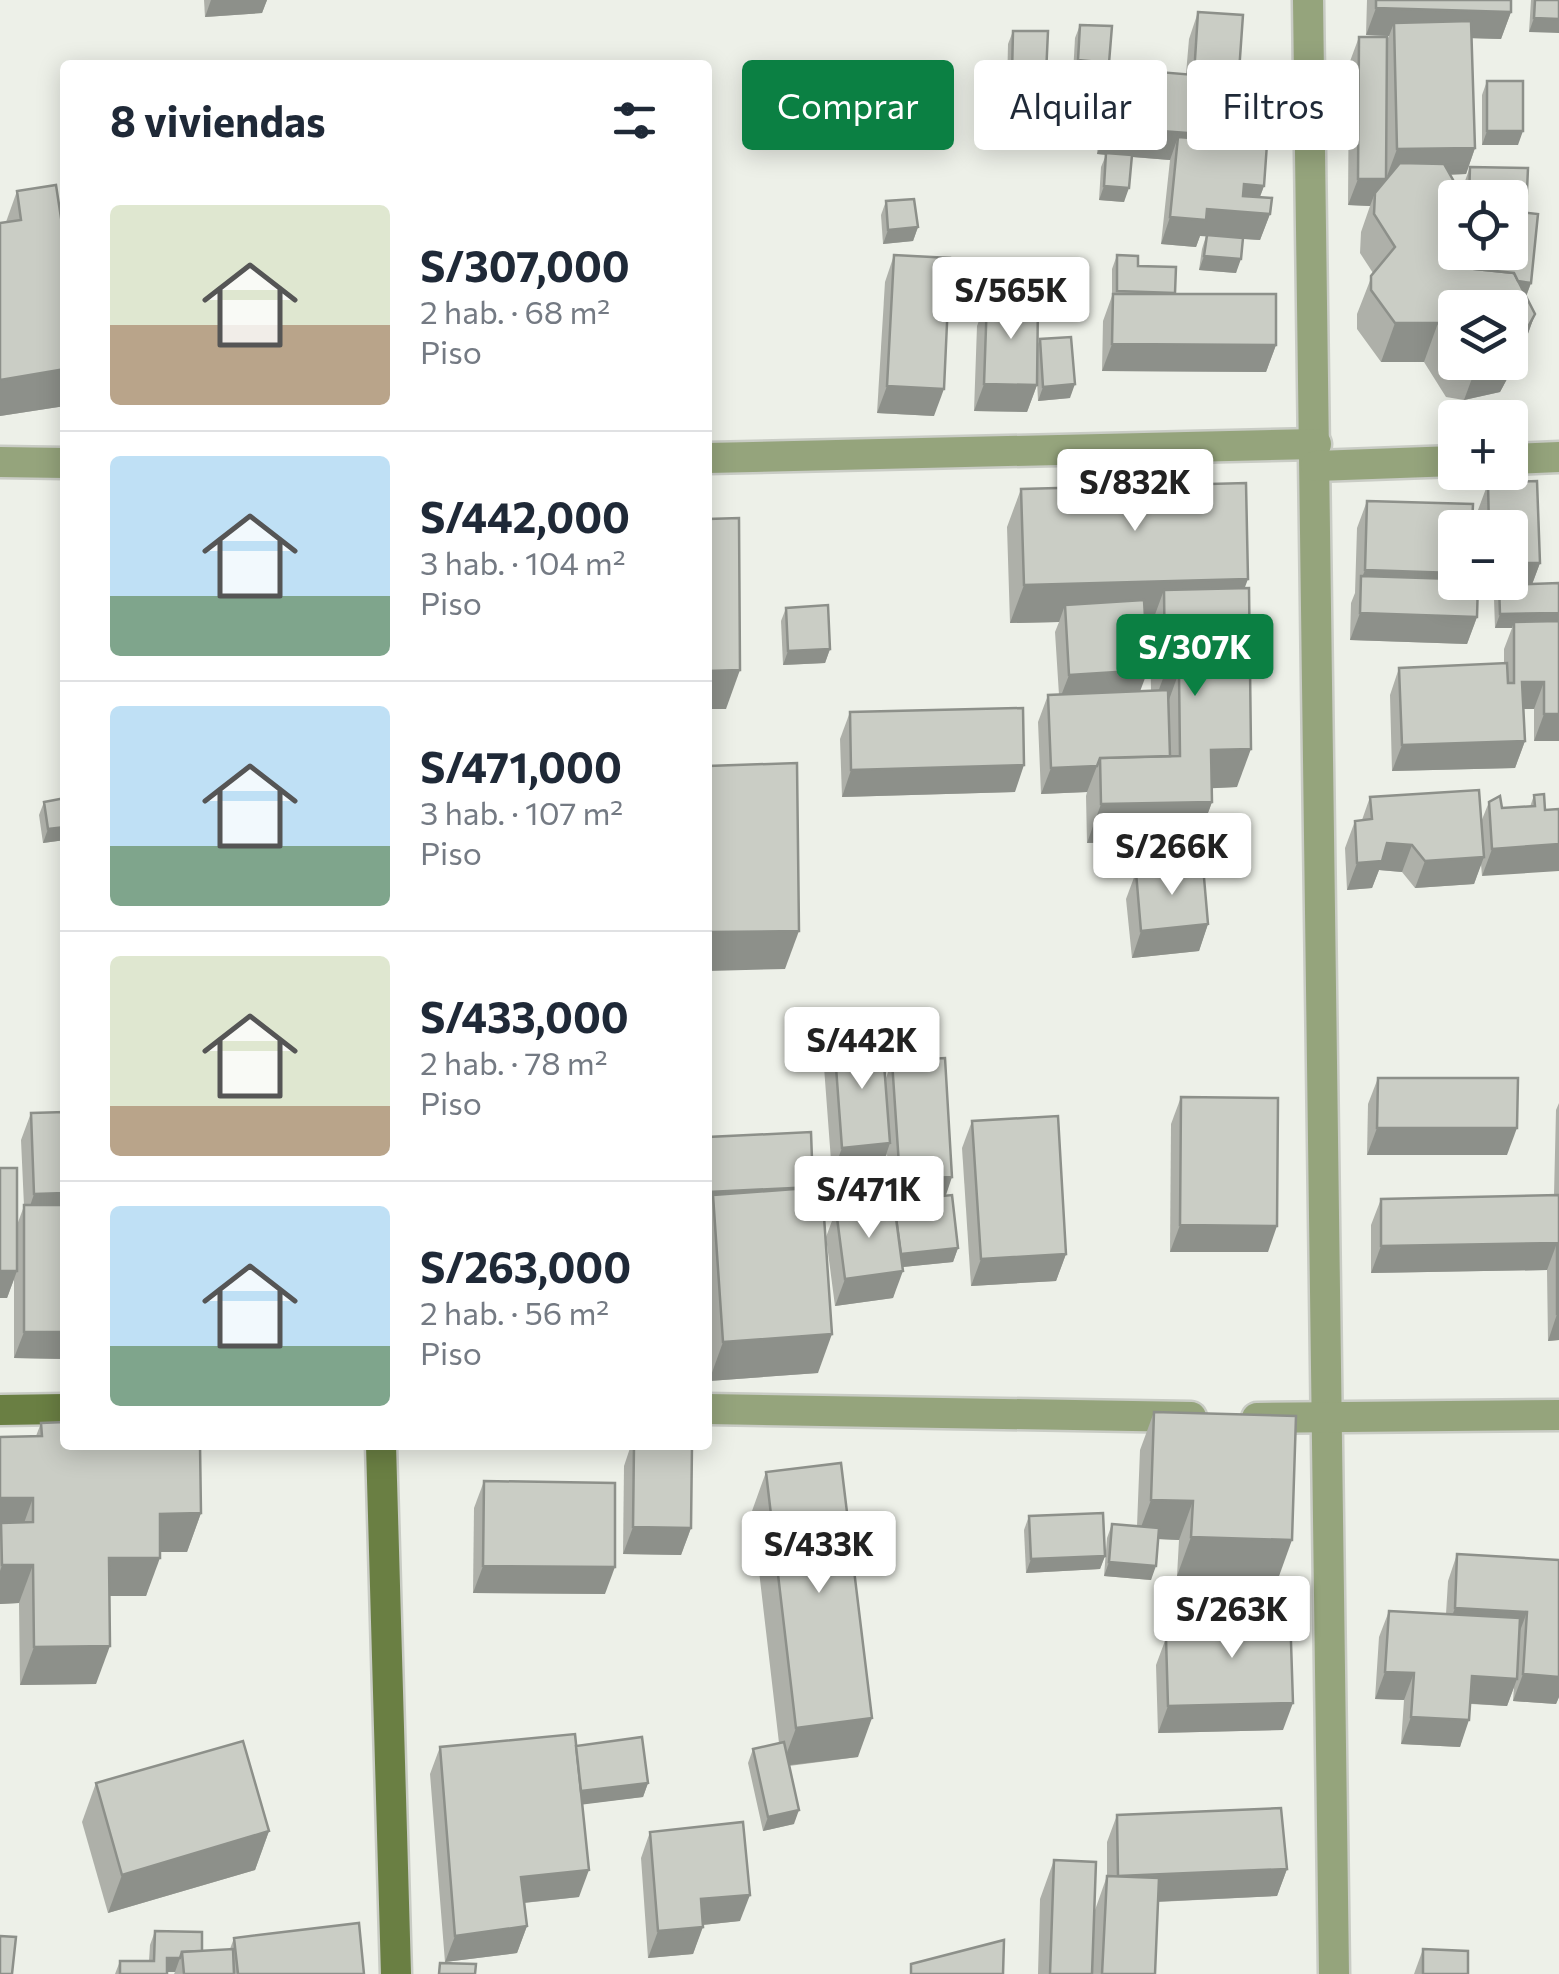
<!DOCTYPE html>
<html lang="es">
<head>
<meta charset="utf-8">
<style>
  :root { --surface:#fff; --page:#f2f2f3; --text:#1f2937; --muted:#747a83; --line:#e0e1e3; --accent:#0b8043 }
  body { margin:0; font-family:Commissioner,sans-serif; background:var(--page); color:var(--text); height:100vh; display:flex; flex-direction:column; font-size:38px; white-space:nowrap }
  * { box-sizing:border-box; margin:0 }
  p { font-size:32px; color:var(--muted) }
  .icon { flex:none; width:55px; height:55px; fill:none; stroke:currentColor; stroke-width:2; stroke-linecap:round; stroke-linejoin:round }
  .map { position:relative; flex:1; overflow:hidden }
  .panel { position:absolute; left:60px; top:60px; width:652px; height:1390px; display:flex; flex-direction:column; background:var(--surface); border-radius:10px; box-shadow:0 5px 25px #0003 }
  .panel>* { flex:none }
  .guide { position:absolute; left:742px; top:60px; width:665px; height:90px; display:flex; gap:20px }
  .tools { position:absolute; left:1438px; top:180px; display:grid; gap:20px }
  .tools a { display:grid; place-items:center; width:90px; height:90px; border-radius:10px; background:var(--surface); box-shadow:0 5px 25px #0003; font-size:50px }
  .price { position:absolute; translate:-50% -85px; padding:0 22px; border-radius:10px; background:#fff; color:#222; font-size:32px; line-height:65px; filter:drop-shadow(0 2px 5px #0008) }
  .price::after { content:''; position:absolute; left:50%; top:60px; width:30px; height:22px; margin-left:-15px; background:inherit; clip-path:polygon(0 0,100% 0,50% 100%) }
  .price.selected { background:var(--accent); color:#fff }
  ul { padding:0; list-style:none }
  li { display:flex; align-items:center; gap:30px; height:250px; padding:0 50px }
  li+li { border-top:2px solid var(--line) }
  li span { display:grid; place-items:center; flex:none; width:280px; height:200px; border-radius:10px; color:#555 }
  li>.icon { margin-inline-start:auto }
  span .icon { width:120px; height:120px; fill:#fffc; stroke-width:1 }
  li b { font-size:42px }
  h2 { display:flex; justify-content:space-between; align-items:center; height:120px; padding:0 50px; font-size:42px }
  .tag { padding:0 35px; border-radius:10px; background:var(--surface); box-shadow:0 5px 25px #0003; font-size:35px; line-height:90px }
  .tag.selected { background:var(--accent); color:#fff }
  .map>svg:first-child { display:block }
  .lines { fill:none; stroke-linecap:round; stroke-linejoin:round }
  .street-casing { stroke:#c9ccc5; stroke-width:35 }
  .secondary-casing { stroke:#c9ccc5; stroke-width:35 }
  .street { stroke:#95a47c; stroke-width:30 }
  .secondary { stroke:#6a7f43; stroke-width:30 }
  .wall { fill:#aeb0a9; fill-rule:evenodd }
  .shaded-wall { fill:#8d908a }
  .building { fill:#cacdc5; stroke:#8d908a; stroke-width:2.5 }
</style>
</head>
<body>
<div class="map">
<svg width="1559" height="1974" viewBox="0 0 1559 1974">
  <rect width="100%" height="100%" fill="#edf0e8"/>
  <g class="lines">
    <defs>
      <g id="street">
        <polyline points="1308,0 1334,1974"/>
        <polyline points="708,458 1316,444"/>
        <polyline points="1510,459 1559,457"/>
        <polyline points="0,462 65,463"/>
        <polyline points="1316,466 1455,461"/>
        <polyline points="708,1409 1191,1417"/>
        <polyline points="1257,1418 1559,1415"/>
      </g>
      <g id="secondary">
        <polyline points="0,1410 65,1409"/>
        <polyline points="381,1445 396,1974"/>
      </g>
    </defs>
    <use href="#street" class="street-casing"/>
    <use href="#secondary" class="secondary-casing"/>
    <use href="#street" class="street"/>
    <use href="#secondary" class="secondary"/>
  </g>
  <g class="wall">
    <polygon points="204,0 267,0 262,13 205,17"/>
    <path d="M1367 0H1511V12L1501 39 1472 38 1475 148 1466 174 1450 175 1461 194 1460 198H1455V252H1510V198H1465V181L1470 167 1528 168 1526 213 1538 214 1531 283 1526 297 1535 314 1521 353 1500 392 1464 400 1446 397 1424 362H1381L1357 329V314L1373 273 1360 253 1361 232 1370 206 1348 205 1349 64 1359 37H1387V40L1389 36 1366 35ZM1455 308H1510V362H1455Z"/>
    <polygon points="1531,0 1559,0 1529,32"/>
    <polygon points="1198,12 1239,72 1264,186 1260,197 1270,214 1260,240 1243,239 1236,273 1199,270 1202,249 1206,236 1200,236 1196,247 1161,244 1170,160 1132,157 1124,202 1099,200 1101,167 1106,155 1097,154 1102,95 1111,68 1186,74 1189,39"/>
    <polygon points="1080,25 1109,63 1104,77 1073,74 1075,38"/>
    <polygon points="1013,31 1046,75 1041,88 1007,88 1008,44"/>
    <polygon points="1487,81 1518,145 1482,145 1482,95"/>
    <polygon points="17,191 65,244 65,406 0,416 6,222"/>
    <polygon points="886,201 918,227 913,241 883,244 881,215"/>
    <polygon points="894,255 934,416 877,413 885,282"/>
    <polygon points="1117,255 1138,266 1174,294 1276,345 1266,372 1102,371 1103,321 1112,296 1112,269"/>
    <polygon points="987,299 1037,346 1040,339 1070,398 1038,401 1037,380 1037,385 1027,412 974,411 977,326"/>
    <polygon points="1488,483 1540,563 1532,584 1559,583 1559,741 1534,741 1534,709 1523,709 1525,741 1515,768 1392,771 1390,695 1399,668 1504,664 1504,649 1512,628 1495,628 1494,599 1497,590 1480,591 1480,582 1510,582 1510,528 1479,528 1478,510"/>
    <path d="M1021 489 1244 588 1237 787 1212 788V802L1198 840 1087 843 1086 796 1087 792 1041 794 1038 722 1048 695H1059L1055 632 1059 622 1010 623 1007 527ZM1145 620H1153L1150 629 1151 691 1140 692Z"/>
    <polygon points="1367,501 1455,528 1477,617 1467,644 1350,640 1351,603 1355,593 1357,528"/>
    <polygon points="786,608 830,649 825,663 783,665 781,621"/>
    <polygon points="850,712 1015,792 842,797 840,739"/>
    <polygon points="1544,794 1482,876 1481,864 1474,884 1415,888 1402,872 1379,870 1372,888 1347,890 1345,848 1355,821 1362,820 1370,797 1481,822 1489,802 1502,808 1530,807 1534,795"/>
    <polygon points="65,798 65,840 43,843 39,815 44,802"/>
    <polygon points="1136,872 1208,924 1199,951 1132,958 1126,899"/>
    <polygon points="834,1040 886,1078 892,1061 946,1195 958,1248 953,1262 902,1267 893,1298 835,1306 826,1237 836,1210 920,1198 919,1189 890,1191 887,1154 881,1170 832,1174 824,1067"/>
    <polygon points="1378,1078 1507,1155 1367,1155 1368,1104"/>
    <polygon points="1181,1097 1268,1252 1170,1252 1171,1124"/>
    <polygon points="1559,1103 1559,1340 1548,1341 1547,1270 1371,1273 1371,1225 1381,1199 1554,1195 1556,1110"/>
    <polygon points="31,1113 65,1359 14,1358 14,1279 7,1298 0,1298 0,1168 17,1225 24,1206 21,1140"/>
    <polygon points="972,1121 1066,1254 1056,1281 971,1286 962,1148"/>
    <polygon points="708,1137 818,1373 709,1381 708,1355"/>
    <polygon points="1154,1412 1278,1579 1177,1576 1179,1540 1158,1539 1151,1580 1104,1576 1107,1538 1112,1524 1137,1526 1140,1450"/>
    <polygon points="41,1423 201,1513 187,1552 160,1552 146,1596 109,1596 96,1684 20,1685 19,1603 0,1604 0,1437 36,1436"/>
    <polygon points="631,1445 692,1445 691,1528 681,1555 623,1554 624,1466"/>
    <polygon points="766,1472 858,1757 789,1766 794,1824 763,1831 748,1763 753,1749 779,1743 752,1511"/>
    <polygon points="484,1481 605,1594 473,1593 474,1508"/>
    <polygon points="1029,1516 1105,1556 1100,1569 1026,1573 1024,1530"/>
    <polygon points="1457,1554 1559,1560 1559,1697 1556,1704 1513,1701 1514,1687 1507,1706 1471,1704 1460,1747 1401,1744 1404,1700 1375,1699 1379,1637 1389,1611 1446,1614 1448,1581"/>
    <polygon points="1197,1614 1283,1730 1158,1733 1156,1665 1166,1638 1189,1637"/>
    <polygon points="576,1746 648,1783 643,1797 582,1804 579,1897 524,1903 527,1926 517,1953 445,1962 430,1774 440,1747"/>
    <polygon points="96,1783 269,1831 255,1870 108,1913 82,1822"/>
    <polygon points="1117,1815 1287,1869 1277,1896 1158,1902 1155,1974 1038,1974 1040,1899 1054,1860 1095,1910 1107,1876 1107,1842"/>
    <polygon points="650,1832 740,1921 703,1925 693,1954 648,1958 641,1858"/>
    <polygon points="155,1931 202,1951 230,1949 234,1938 364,1974 174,1974 175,1972 167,1972 167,1974 115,1974 120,1961 149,1961 150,1945"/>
    <polygon points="1423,1949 1468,1974 1414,1974"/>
  </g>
  <g class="shaded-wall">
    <polygon points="211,0 267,0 262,13 205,17"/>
    <polygon points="1376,8 1511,12 1501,39 1394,36 1394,23 1389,36 1366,35"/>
    <polygon points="1534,18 1559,19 1559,33 1529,32"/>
    <polygon points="1078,60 1109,63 1104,77 1073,74"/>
    <polygon points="1012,74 1046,75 1041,88 1007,88"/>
    <polygon points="1107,127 1255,138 1245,165 1178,137 1170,160 1097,154"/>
    <polygon points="1487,131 1523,131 1518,145 1482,145"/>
    <polygon points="1475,148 1466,174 1387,176 1397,149"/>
    <polygon points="1358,179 1386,179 1375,193 1370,206 1348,205"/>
    <polygon points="1244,184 1264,186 1254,212 1270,214 1260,240 1200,236 1196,247 1161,244 1170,217 1207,209"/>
    <polygon points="1104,186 1129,188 1124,202 1099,200"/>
    <polygon points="918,227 913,241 883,244 888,230"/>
    <polygon points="1204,256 1241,259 1236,273 1199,270"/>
    <polygon points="1466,277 1531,283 1521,309"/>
    <polygon points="1535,314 1521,353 1500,392 1464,400 1478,362 1510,362 1510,354"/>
    <polygon points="1395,323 1438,323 1424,362 1381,362"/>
    <polygon points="1112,344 1276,345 1266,372 1102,371"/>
    <polygon points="65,369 65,406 0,416 0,380"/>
    <polygon points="984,384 1037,385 1027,412 974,411"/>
    <polygon points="1075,384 1070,398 1038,401 1043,387"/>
    <polygon points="887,386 944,389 934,416 877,413"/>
    <polygon points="1510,563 1540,563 1530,590 1499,585 1497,590 1480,591 1483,582 1510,582"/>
    <polygon points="1365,570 1455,573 1455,582 1361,580"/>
    <polygon points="1248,579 1234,617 1164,590 1153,620 1066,622 1065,605 1059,622 1010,623 1024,585"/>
    <polygon points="1360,613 1477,617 1467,644 1350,640"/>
    <polygon points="1559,613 1559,627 1514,622 1512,628 1495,628 1500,614"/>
    <polygon points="830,649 825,663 783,665 788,651"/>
    <polygon points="740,670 726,709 708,709 708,671"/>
    <polygon points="1148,670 1138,697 1059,701 1069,675"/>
    <polygon points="1179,672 1165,711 1151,711 1165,673"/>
    <polygon points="1522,682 1544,682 1534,709 1513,709"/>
    <polygon points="1544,714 1559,714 1559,741 1534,741"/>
    <polygon points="1525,741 1515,768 1392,771 1402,745"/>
    <polygon points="1251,749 1237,787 1197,789 1211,750"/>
    <polygon points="1024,765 1015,792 842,797 851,770"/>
    <polygon points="1097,766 1087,792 1041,794 1051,768"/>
    <polygon points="1212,802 1198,840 1087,843 1101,804"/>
    <polygon points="65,827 65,840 43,843 48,829"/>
    <polygon points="1387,843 1412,845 1402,872 1379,870 1372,888 1347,890 1357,863"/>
    <polygon points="1559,844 1559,871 1482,876 1492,849"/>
    <polygon points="1484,857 1474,884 1415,888 1425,861"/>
    <polygon points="1208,924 1199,951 1132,958 1141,931"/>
    <polygon points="799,931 785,969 708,971 708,932"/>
    <polygon points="1377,1128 1517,1128 1507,1155 1367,1155"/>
    <polygon points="890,1143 881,1170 832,1174 842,1148"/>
    <polygon points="929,1162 919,1189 890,1191 899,1165"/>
    <polygon points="952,1177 943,1204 920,1205 930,1178"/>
    <polygon points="813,1188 713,1195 708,1210 708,1192"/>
    <polygon points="65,1193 65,1220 25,1221 34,1194"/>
    <polygon points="1180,1225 1277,1226 1268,1252 1170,1252"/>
    <polygon points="1557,1243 1547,1270 1371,1273 1381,1246"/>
    <polygon points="958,1248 953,1262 893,1268 898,1254"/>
    <polygon points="1066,1254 1056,1281 971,1286 981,1259"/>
    <polygon points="0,1271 17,1271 7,1298 0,1298"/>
    <polygon points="903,1271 893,1298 835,1306 845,1279"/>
    <polygon points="1557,1314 1559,1314 1559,1340 1548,1341"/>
    <polygon points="24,1332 65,1332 65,1359 14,1358"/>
    <polygon points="832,1334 818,1373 709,1381 723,1342"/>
    <polygon points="0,1498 33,1498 19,1537 1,1523 0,1526"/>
    <polygon points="1151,1500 1193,1501 1179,1540 1137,1538"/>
    <polygon points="201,1513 187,1552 146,1552 160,1514"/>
    <polygon points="633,1527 691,1528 681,1555 623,1554"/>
    <polygon points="1191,1537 1292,1540 1278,1579 1177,1576"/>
    <polygon points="1105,1556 1100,1569 1026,1573 1031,1559"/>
    <polygon points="109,1558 160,1558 146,1596 95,1596"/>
    <polygon points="1109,1562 1156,1566 1151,1580 1104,1576"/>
    <polygon points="2,1565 33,1565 19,1603 0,1604 0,1571"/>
    <polygon points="483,1566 615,1567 605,1594 473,1593"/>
    <polygon points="1455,1608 1527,1612 1517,1639 1445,1635"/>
    <polygon points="110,1646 96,1684 20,1685 34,1647"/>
    <polygon points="1385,1672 1414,1673 1404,1700 1375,1699"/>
    <polygon points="1523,1674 1559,1677 1559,1697 1556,1704 1513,1701"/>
    <polygon points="1472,1676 1517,1679 1507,1706 1462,1703"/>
    <polygon points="1293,1703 1283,1730 1158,1733 1168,1706"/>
    <polygon points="1411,1717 1469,1720 1460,1747 1401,1744"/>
    <polygon points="872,1718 858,1757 782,1766 796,1728"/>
    <polygon points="648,1783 643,1797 571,1806 576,1792"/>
    <polygon points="799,1810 794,1824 763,1831 768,1817"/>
    <polygon points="269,1831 255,1870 108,1913 122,1875"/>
    <polygon points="1287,1869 1277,1896 1108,1904 1118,1877"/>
    <polygon points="589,1870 579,1897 512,1904 521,1877"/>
    <polygon points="750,1895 740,1921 692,1926 701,1899"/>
    <polygon points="527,1926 517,1953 445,1962 455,1936"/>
    <polygon points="703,1927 693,1954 648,1958 658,1931"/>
    <polygon points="167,1958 180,1958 175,1972 162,1972"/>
  </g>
  <g class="building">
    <polygon points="1376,0 1511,0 1511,12 1376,8"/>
    <polygon points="1535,0 1559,0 1559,19 1534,18"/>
    <polygon points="1198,12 1243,15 1239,72 1259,81 1255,138 1107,127 1111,68 1194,75"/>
    <polygon points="1471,21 1475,148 1397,149 1394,23"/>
    <polygon points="1080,25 1112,26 1109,63 1078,60"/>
    <polygon points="1013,31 1048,31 1046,75 1012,74"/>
    <polygon points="1359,37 1387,37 1386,179 1358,179"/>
    <rect x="1487" y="81" width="36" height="50"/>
    <polygon points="1178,137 1267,144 1264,186 1244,184 1243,196 1272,198 1270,214 1207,209 1206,220 1170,217"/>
    <polygon points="1106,153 1132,155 1129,188 1104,186"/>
    <polygon points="1400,163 1444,164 1461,194 1460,198 1455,198 1455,229 1448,242 1466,268 1514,273 1535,314 1514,353 1510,354 1510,308 1455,308 1455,351 1438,323 1395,323 1371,290 1371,276 1395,247 1374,214 1375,193"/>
    <polygon points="1470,167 1528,168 1526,213 1510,212 1510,198 1469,198"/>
    <polygon points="56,185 65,244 65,369 0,380 0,223 21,220 17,191"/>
    <polygon points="914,199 918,227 888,230 886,201"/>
    <polygon points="1510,211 1538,214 1531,283 1518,281 1514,273 1466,268 1455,252 1510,252"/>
    <polygon points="1207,235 1243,238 1241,259 1204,256"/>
    <polygon points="894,255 950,258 944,389 887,386"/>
    <polygon points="1117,255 1138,256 1138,266 1176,267 1175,293 1117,291"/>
    <polygon points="1113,294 1276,294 1276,345 1112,344"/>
    <polygon points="987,299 1038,300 1037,385 984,384"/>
    <polygon points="1071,337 1075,384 1043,387 1040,339"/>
    <polygon points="1537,481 1540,563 1510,563 1510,528 1489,528 1488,483"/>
    <polygon points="1246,483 1248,579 1024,585 1021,489"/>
    <polygon points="1367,501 1473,504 1472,528 1455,528 1455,573 1365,570"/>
    <polygon points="739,518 740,670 708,671 708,519"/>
    <polygon points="1361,576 1455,579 1455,582 1478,582 1477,617 1360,613"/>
    <polygon points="1559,583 1559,613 1500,614 1499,585"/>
    <polygon points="1249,588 1251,749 1211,750 1212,802 1101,804 1100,758 1180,756 1179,672 1165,673 1164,590"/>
    <polygon points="1144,600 1148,670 1069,675 1065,605"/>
    <polygon points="828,605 830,649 788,651 786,608"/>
    <polygon points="1559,621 1559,714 1544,714 1544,682 1522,682 1525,741 1402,745 1399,668 1507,663 1508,683 1514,683 1514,622"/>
    <polygon points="1168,690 1170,756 1100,758 1097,766 1051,768 1048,695"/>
    <polygon points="1023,708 1024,765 851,770 850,712"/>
    <polygon points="797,763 799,931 708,932 708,766"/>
    <polygon points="1479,790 1484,857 1425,861 1412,845 1387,843 1382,861 1357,863 1355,821 1372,819 1370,797"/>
    <polygon points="1544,794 1545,810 1559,809 1559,844 1492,849 1489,802 1500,796 1502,808 1535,806 1534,795"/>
    <polygon points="65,798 65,827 48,829 44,802"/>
    <polygon points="1203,866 1208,924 1141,931 1136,872"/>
    <polygon points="882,1037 890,1143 842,1148 834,1040"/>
    <polygon points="945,1058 952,1177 930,1178 929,1162 899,1165 892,1061"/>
    <polygon points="1378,1078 1518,1078 1517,1128 1377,1128"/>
    <polygon points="1181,1097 1278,1098 1277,1226 1180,1225"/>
    <polygon points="65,1112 65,1193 34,1194 31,1113"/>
    <polygon points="1058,1116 1066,1254 981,1259 972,1121"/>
    <polygon points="811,1132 813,1187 708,1192 708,1137"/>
    <rect x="0" y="1168" width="17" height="103"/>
    <polygon points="822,1187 832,1334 723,1342 713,1195"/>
    <polygon points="952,1195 958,1248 901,1254 894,1203 891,1203 891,1201"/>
    <polygon points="1559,1195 1559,1314 1557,1314 1557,1243 1381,1246 1381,1199"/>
    <polygon points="894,1203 903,1271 845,1279 836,1210"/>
    <rect x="24" y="1205" width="41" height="127"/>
    <polygon points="1154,1412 1296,1416 1292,1540 1191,1537 1193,1501 1151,1500"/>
    <polygon points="65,1422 65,1445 200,1445 201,1513 160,1514 160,1558 109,1558 110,1646 34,1647 33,1565 2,1565 1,1523 33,1522 33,1498 0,1498 0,1437 42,1436 41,1423"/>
    <polygon points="634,1445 692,1445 691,1528 633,1527"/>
    <polygon points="841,1463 872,1718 796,1728 766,1472"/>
    <polygon points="484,1481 615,1483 615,1567 483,1566"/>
    <polygon points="1103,1513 1105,1556 1031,1559 1029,1516"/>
    <polygon points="1112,1524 1159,1528 1156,1566 1109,1562"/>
    <polygon points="1457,1554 1559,1560 1559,1677 1523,1674 1527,1612 1455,1608"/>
    <polygon points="1389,1611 1520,1618 1517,1679 1472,1676 1469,1720 1411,1717 1414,1673 1385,1672"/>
    <polygon points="1290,1612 1293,1703 1168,1706 1166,1638 1198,1637 1197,1614"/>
    <polygon points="575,1734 589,1870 521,1877 527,1926 455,1936 440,1747"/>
    <polygon points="642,1737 648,1783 581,1791 576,1746"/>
    <polygon points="243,1741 269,1831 122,1875 96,1783"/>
    <polygon points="784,1742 799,1810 768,1817 753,1749"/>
    <polygon points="1281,1808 1287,1869 1118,1876 1117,1815"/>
    <polygon points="743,1822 750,1895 701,1899 703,1927 658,1931 650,1832"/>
    <polygon points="1054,1860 1096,1862 1092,1974 1050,1974"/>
    <polygon points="1107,1876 1159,1878 1155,1974 1102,1974"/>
    <polygon points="359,1923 364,1974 238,1974 234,1938"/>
    <polygon points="155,1931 202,1932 202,1951 182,1952 180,1958 167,1958 167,1974 120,1974 120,1961 154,1961"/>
    <polygon points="0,1936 16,1937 12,1974 0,1974"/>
    <polygon points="1004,1940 1003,1974 911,1974 911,1964"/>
    <polygon points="233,1949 234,1974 184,1974 182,1952"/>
    <polygon points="1423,1949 1468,1951 1468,1974 1423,1974"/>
    <polygon points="440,1963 476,1964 475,1974 439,1974"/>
  </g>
</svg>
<div class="tools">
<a><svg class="icon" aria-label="locate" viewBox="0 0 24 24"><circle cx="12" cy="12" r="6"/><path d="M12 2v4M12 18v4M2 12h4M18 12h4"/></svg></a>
<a><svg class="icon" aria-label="layers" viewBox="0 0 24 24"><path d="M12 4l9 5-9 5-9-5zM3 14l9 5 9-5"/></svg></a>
<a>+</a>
<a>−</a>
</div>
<b class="price" style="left:1011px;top:342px">S/565K</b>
<b class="price" style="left:1135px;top:534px">S/832K</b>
<b class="price selected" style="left:1195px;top:699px">S/307K</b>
<b class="price" style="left:1172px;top:898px">S/266K</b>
<b class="price" style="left:862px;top:1092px">S/442K</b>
<b class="price" style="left:869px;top:1241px">S/471K</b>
<b class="price" style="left:819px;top:1596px">S/433K</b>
<b class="price" style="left:1232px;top:1661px">S/263K</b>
<div class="guide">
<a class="tag selected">Comprar</a>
<a class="tag">Alquilar</a>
<a class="tag">Filtros</a>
</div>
<section class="panel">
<h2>8 viviendas<svg class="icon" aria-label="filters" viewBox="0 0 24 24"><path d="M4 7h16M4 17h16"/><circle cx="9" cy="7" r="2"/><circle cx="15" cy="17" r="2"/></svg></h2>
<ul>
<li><span style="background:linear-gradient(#dfe7d0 60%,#b9a48a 0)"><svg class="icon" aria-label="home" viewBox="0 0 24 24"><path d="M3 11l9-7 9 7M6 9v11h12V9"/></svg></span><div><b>S/307,000</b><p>2 hab. · 68 m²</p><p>Piso</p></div></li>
<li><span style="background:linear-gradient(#bfe0f5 70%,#7fa58c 0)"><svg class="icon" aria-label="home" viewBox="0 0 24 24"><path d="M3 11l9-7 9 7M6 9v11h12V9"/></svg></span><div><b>S/442,000</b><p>3 hab. · 104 m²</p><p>Piso</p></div></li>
<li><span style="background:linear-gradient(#bfe0f5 70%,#7fa58c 0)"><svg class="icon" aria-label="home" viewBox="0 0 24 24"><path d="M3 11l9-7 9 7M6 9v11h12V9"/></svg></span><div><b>S/471,000</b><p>3 hab. · 107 m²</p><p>Piso</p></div></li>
<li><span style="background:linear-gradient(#dfe7d0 75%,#b9a48a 0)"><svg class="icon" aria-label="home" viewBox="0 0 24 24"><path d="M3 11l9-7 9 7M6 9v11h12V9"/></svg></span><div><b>S/433,000</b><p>2 hab. · 78 m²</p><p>Piso</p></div></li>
<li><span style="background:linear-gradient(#bfe0f5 70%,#7fa58c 0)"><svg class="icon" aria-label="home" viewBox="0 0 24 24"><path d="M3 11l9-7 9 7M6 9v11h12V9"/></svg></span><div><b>S/263,000</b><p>2 hab. · 56 m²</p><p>Piso</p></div></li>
</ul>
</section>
</div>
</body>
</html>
